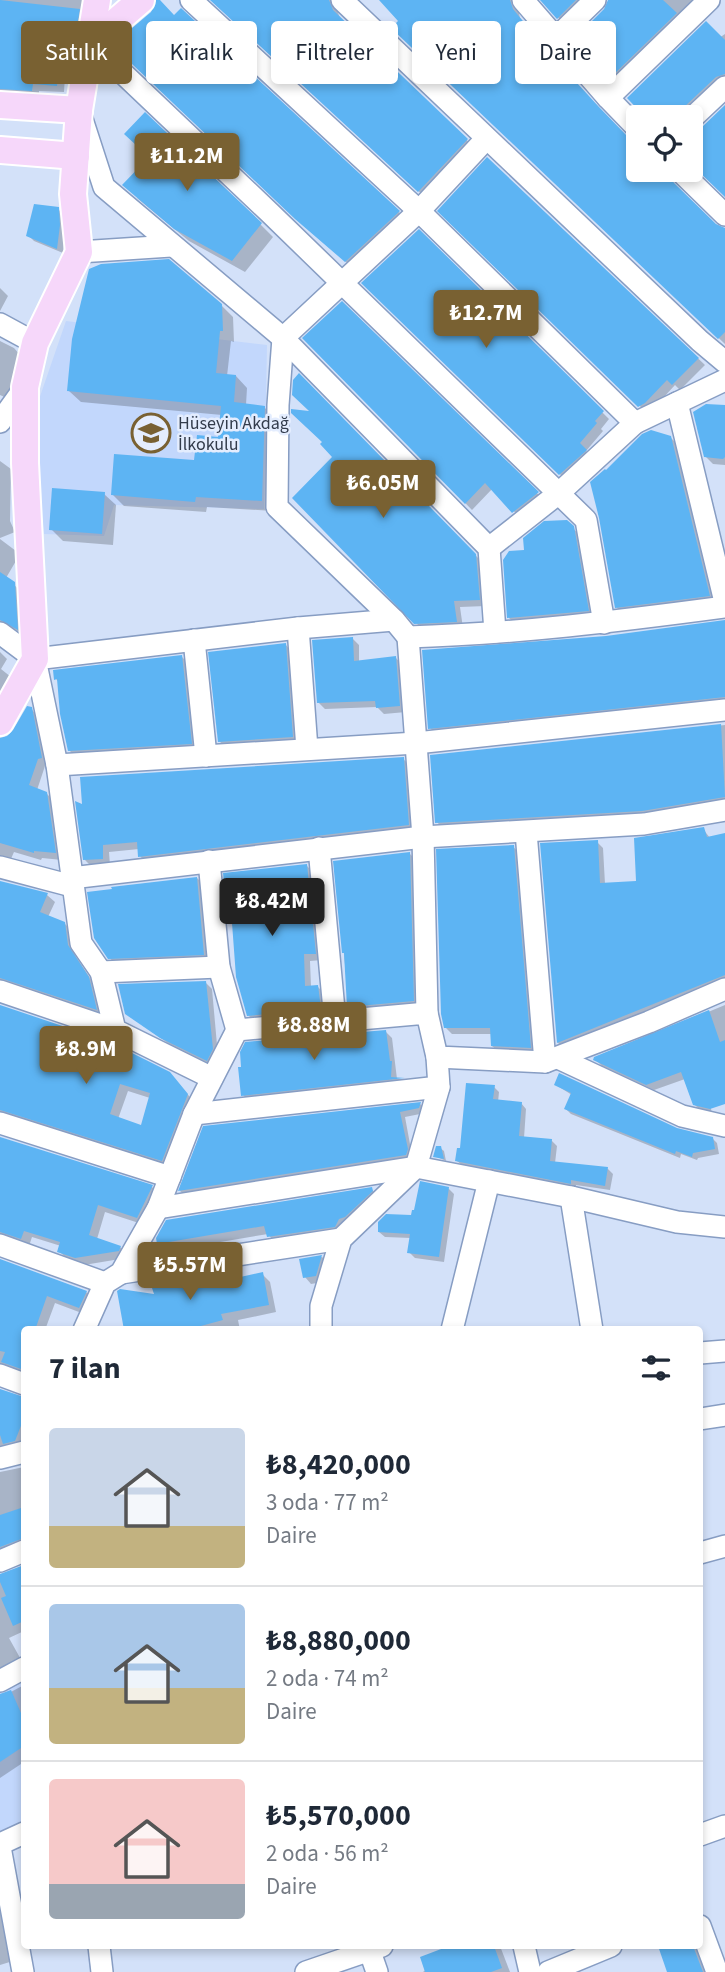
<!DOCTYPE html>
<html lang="tr">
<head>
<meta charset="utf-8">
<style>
  :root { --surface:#fff; --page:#f2f2f3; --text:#1f2937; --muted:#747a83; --line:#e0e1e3; --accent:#796132 }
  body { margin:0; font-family:"Source Sans 3",sans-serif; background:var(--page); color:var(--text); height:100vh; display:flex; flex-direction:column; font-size:26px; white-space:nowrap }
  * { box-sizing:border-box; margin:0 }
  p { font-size:23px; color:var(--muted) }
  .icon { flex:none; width:38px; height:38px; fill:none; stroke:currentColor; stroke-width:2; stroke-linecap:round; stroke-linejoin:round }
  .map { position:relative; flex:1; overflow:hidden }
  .panel { position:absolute; left:21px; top:1326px; width:682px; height:623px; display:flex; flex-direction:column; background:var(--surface); border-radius:7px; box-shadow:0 4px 10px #0003 }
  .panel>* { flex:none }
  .banner { position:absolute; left:21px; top:21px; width:684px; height:63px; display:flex; gap:14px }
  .fabs { position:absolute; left:626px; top:105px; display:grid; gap:14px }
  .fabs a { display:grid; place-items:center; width:77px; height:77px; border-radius:7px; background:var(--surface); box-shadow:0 4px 10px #0003; font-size:35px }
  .price { position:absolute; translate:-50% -60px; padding:0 16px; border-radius:7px; background:var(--accent); color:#fff; font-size:23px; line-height:46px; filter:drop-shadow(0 2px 4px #0008) }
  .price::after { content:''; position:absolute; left:50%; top:42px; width:21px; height:16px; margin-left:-10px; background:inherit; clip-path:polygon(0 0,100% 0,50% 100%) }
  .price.current { background:#222; color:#fff }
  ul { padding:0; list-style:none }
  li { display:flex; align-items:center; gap:21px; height:175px; padding:0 28px }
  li+li { border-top:2px solid var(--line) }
  li span { display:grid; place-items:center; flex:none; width:196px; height:140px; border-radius:7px; color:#555 }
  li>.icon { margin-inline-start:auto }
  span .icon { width:84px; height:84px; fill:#fffc; stroke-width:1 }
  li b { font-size:30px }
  h2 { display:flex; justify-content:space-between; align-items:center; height:84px; padding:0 28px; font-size:30px }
  .chip { padding:0 24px; border-radius:7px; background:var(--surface); box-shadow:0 4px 10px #0003; font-size:24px; line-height:63px }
  .chip.current { background:var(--accent); color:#fff }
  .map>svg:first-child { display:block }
  .built { fill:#c2d7fc }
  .shadow { fill:#0003; fill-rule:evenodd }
  .building { fill:#5db4f3; fill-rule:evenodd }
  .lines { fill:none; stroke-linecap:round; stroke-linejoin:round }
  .minor-casing { stroke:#879dc3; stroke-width:24 }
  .major-casing { stroke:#fff; stroke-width:30 }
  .minor { stroke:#fff; stroke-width:21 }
  .major { stroke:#f6d7fa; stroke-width:26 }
  .labels { text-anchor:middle; stroke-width:5; stroke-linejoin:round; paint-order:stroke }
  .poi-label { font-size:18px; fill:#333c4c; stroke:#e4edfe; text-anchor:start }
</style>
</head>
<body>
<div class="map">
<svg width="725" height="1972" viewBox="0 0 725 1972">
  <rect width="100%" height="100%" fill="#d3e1f9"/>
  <g class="built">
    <polygon points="66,321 267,345 264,509 114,505 104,536 44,534 36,458 36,408"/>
    <polygon points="24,1679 24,1821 0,1834 0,1692"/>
  </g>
  <g class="shadow">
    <polygon points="0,0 84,0 82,45 67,44 64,92 39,91 39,98 0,96"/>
    <polygon points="211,0 340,0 335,5 340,18 474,147 426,198"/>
    <polygon points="381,0 521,0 517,4 520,18 639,170 676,170 673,181 676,188 715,226 725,229 725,344 400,35 401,21"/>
    <polygon points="542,0 591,0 565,25"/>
    <polygon points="609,0 704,0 617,85 610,78 606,10"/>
    <polygon points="725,34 725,83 690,117 647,117 629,98"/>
    <polygon points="488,159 705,365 680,390 675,385 652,410 646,412 440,211"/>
    <polygon points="137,198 260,224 273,237 245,272 189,241"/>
    <polygon points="58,209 64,215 65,232 63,253 34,241 28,235"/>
    <polygon points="399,212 405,219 353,268 304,226"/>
    <polygon points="419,232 609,419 601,429 603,431 586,451 592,458 567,481 364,283"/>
    <polygon points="0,288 8,296 0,311"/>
    <polygon points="342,303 544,500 520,518 493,488 472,510 304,338"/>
    <polygon points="221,305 233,317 234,342 231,341 227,376 236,376 247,388 246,405 264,407 276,419 273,511 207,507 206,512 124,506 113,495 196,462 219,439 222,415 81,402 69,391"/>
    <polygon points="0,341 14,348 21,356 14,370 20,376 11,400 0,395"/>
    <polygon points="299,376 482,562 486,606 460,607 463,628 423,630 295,498 335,458 324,442"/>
    <polygon points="725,407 725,465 713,464 705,456"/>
    <polygon points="670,437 677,444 716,602 623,613 616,607"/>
    <polygon points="0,461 11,469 10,521 15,532 0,538"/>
    <polygon points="104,494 116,505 113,545 63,541 51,529"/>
    <polygon points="566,522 580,535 594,616 515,624 509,618 526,552"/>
    <polygon points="0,539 20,554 6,578 22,592 24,635 11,627 0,630"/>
    <polygon points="725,621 725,704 437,735 430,728 606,638"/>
    <polygon points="352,638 359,645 359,662 396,658 402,665 406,712 384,714 377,707 325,709 318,702"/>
    <polygon points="285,644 292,652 299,744 227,748 219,741"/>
    <polygon points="0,652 7,659 1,669 16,681 11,690 0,691"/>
    <polygon points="182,657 188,663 197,749 76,757 69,750 59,682 56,679"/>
    <polygon points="31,709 39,717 49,765 45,766 37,790 46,793 54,801 62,860 42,858 41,860 14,852 10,861 0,864 0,739 8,737"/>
    <polygon points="725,725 725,805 651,817 444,830 437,822 432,756"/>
    <polygon points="403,759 411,766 416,832 147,864 140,856 139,849 109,852 110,866 92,867 85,860 84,806"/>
    <polygon points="703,829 710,838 725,835 725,984 565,1049 558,1043 542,845 597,842 603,848 605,884 638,882"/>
    <polygon points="513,847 520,853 537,1054 499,1052 492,1046 492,1034 452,1034 445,1027"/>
    <polygon points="410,854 415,859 419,1006 355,1012 349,1006 335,862"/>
    <polygon points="307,866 314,873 322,960 310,961 311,987 318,987 325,994 327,1016 255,1022 248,1015 234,927 230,922"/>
    <polygon points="197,878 203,884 209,960 115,964 109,957"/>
    <polygon points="0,882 47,895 55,902 48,917 64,923 72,931 75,955 96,987 103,1016 0,989"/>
    <polygon points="205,982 212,989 218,1056 214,1066 169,1044 126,1013"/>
    <polygon points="725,1005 725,1074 696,1030 712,1114 701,1111 694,1104 685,1079 654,1090 602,1066 595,1059"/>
    <path d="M0 1007 177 1082 195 1103 170 1167 0 1120ZM128 1091 150 1098 143 1127 118 1119Z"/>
    <polygon points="386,1032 392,1038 397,1079 404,1079 409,1084 249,1101 243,1095"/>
    <polygon points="556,1085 676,1130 712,1138 717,1143 719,1154 698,1158 697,1160 681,1154 680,1158 571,1114 566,1109 572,1095"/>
    <polygon points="494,1087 499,1092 498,1102 521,1103 526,1109 524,1138 551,1140 557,1146 555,1163 607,1168 613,1174 610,1190 576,1185 576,1188 463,1166 457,1161"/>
    <polygon points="420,1104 426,1109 425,1113 405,1117 412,1155 411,1160 186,1196 180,1191 205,1128"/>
    <polygon points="0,1139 152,1187 159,1194 145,1225 105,1212 97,1239 120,1247 128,1255 126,1258 84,1265 67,1259 59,1251 61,1246 32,1237 29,1246 0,1244"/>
    <polygon points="440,1148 444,1151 446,1161 435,1156"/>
    <polygon points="448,1188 454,1194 444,1262 415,1258 409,1252 411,1238 385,1237 379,1232 413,1217"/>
    <polygon points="371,1189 379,1197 343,1234 276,1244 268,1234 167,1251 159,1243"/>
    <polygon points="322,1257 328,1263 323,1282 311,1284 305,1277 301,1260"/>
    <polygon points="0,1261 86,1292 94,1300 87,1315 55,1303 45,1330 24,1330 24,1374 0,1372"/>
    <polygon points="262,1274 270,1282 276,1312 238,1320 240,1330 126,1330 157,1296 205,1275 213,1284"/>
    <polygon points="0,1391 24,1398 24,1444 0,1455"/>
    <polygon points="24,1467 24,1548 0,1559 0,1472"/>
    <polygon points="24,1565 24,1631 9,1638 24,1665 0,1679 0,1574 5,1575"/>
    <polygon points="24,1685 24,1762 0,1778 0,1709 7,1694"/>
    <polygon points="0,1898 4,1914 1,1915 13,1961 0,1965"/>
    <polygon points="454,1946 500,1946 510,1972 423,1972"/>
    <polygon points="659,1946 699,1946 714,1972 668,1972"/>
  </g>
  <g class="building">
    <polygon points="0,0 80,9 75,38 60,38 57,86 33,84 32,91 0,89"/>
    <polygon points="156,0 160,0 174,15 181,8 400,211 345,262 295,219 112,45 151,12"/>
    <polygon points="210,0 329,0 333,10 468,139 418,192"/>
    <polygon points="379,0 510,0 513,9 545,48 599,107 630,139 639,143 639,170 665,170 670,179 716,224 725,228 725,332 718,339 391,28 398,21"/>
    <polygon points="540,0 576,0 557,19"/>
    <polygon points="608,0 663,0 677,13 609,79 574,39 604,9"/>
    <polygon points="706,21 725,40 725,74 716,77 682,109 678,117 645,117 627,98"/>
    <polygon points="725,105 725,197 691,164 691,132 700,129"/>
    <polygon points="145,112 262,223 232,261 174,229 122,185 149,157 124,134"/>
    <polygon points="487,157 699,358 672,385 667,380 645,403 638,407 437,211"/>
    <polygon points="34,204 59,207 60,225 57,249 26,236"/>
    <polygon points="419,229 604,411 595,421 597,423 580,443 587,450 559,475 361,283"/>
    <polygon points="169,259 222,304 223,331 220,331 216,373 236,375 234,402 265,406 262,501 196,497 195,502 111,495 114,454 194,460 197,435 218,437 221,406 67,391 72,339 89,269 101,264"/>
    <polygon points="342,301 539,492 512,513 485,483 465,504 302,338"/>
    <polygon points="299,373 476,554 480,600 454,601 457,622 414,624 292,498 332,457 320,444 322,442 291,413 291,409 309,411 292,395 293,380"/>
    <polygon points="706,404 725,405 725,457 723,459 704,457 693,412"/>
    <polygon points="651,430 671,436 710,596 615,608 599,518 590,482 605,469 606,470 642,434"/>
    <polygon points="52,488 105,492 102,534 49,530"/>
    <polygon points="567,520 574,526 589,611 507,618 503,560 509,551 524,550 523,538 544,521"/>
    <polygon points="0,572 15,582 18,630 0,620"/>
    <polygon points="725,620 725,697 428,729 422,650 606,636"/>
    <polygon points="353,637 354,661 396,656 400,706 376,708 375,701 317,703 312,640"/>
    <polygon points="286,643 293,737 218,742 208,652"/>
    <polygon points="182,655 192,744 68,751 60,714 57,679 54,680 53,670"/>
    <polygon points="27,706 32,707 42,758 38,759 29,785 47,792 56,853 34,851 34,853 0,843 0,738 7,736 13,730"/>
    <polygon points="721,724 725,797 642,811 435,823 430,755"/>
    <polygon points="404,757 409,825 138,857 137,842 103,845 103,859 83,860 75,801 82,804 80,777"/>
    <polygon points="704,827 707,837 725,833 725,975 557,1043 540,843 598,840 600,883 636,881 634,838"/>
    <polygon points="514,845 531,1048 491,1046 490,1028 444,1028 441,1014 436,849"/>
    <polygon points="410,852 414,1001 347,1007 344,953 342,953 333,861"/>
    <polygon points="307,864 316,954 304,954 305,986 318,985 321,1009 247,1016 236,977 232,923 228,923 223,873"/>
    <polygon points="197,877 204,955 108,959 94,938 87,892 112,889 111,887"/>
    <polygon points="0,881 48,893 40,912 65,922 68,945 89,977 97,1010 0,978"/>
    <polygon points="206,981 213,1049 207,1061 160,1038 125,1014 118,984"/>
    <path d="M0 1005 110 1042 170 1072 188 1094 162 1161 0 1110ZM120 1084 150 1093 141 1125 110 1114Z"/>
    <polygon points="709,1010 720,1042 725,1040 725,1104 710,1109 693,1105 681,1072 646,1085 593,1060 594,1057"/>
    <polygon points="386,1030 390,1061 392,1061 391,1077 405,1078 241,1096 238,1067 241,1067 240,1052 245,1042"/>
    <polygon points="559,1073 677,1128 713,1137 715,1149 693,1153 692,1157 676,1151 675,1154 564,1109 571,1093 554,1085"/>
    <polygon points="466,1083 495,1085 493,1099 522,1102 519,1136 552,1139 550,1161 608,1167 605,1186 571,1180 571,1184 455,1161 457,1148 460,1148"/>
    <polygon points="421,1102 419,1108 400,1112 408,1149 406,1155 178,1191 203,1126"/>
    <polygon points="0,1137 153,1185 137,1218 98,1205 89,1235 121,1246 119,1251 75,1258 57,1252 60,1242 24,1231 21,1239 0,1232"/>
    <polygon points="436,1146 441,1146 444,1159 433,1157"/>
    <polygon points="420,1181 449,1187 439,1257 407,1253 410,1234 378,1232 378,1222 386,1214 411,1215 412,1210 414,1210"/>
    <polygon points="372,1187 373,1191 345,1217 339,1219 335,1227 267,1237 264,1226 157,1244 156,1238 166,1220"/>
    <polygon points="322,1255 316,1276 303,1278 299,1259"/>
    <polygon points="0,1259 87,1291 79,1308 47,1296 35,1330 24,1330 24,1370 1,1362 5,1352 0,1351"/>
    <polygon points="263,1272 269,1305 221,1314 223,1320 186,1330 124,1330 117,1291 120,1289 154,1294 150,1282 206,1273 209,1284"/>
    <polygon points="0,1389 24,1397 24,1418 15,1441 3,1444 0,1435"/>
    <polygon points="24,1507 24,1538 0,1547 0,1515"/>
    <polygon points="24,1565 24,1621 13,1626 1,1598 6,1596 0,1582 0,1574"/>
    <polygon points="11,1690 24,1720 24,1746 0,1762 0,1694"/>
    <polygon points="449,1946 494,1946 502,1968 491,1972 425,1972 420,1957"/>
    <polygon points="658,1946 693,1946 703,1972 667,1972"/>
  </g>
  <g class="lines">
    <defs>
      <g id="minor">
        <polyline points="191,0 419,211 635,423 725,380"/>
        <polyline points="342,0 700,341 725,362"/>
        <polyline points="523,0 608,98 639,130"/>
        <polyline points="555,39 595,0"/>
        <polyline points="91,43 270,213 586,520 604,623"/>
        <polyline points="608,98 709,0"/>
        <polyline points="81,116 104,187 283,338 489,548 495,632"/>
        <polyline points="691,119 725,87"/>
        <path d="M486 139 419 211 283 338 278 405 277 507 394 620 408 637C514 634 620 621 725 607"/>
        <polyline points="679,170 725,215"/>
        <polyline points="79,252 171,246"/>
        <polyline points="0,324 35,343"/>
        <polyline points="677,403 725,602"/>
        <polyline points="0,422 25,387"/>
        <polyline points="489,548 559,493 635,423"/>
        <polyline points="298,628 307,749"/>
        <polyline points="0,633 35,659 57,765 81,943 101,972 115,1030 212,1078"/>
        <polyline points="408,637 423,837 427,1013"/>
        <polyline points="194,640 206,756"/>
        <polyline points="35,659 298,628 394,620"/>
        <polyline points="57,765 416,743 725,710"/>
        <polyline points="526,832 545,1062"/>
        <polyline points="319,848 335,1021"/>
        <polyline points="209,861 219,967 237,1030"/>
        <polyline points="0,867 72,886"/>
        <polyline points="71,878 423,837 644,824 725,810"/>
        <polyline points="101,972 219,967"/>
        <polyline points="0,991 115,1030"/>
        <polyline points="558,1058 682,1116 725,1126"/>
        <polyline points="194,1114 439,1087"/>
        <polyline points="0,1123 170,1177"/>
        <polyline points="571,1197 592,1330"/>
        <polyline points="158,1208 416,1167 571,1197 677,1222 725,1227"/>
        <polyline points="0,1245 105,1283"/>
        <polyline points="121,1273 341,1239"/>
        <polyline points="84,1330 105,1283 121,1273 158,1208 194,1114 237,1030 427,1013 437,1057 545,1062 649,1022 725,989"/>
        <polyline points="321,1330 321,1306 341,1239 416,1167 439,1087 437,1057"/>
        <polyline points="452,1330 489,1181"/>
        <polyline points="700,1353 725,1351"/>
        <polyline points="0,1375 24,1384"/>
        <polyline points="700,1419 725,1415"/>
        <polyline points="0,1458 24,1452"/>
        <polyline points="700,1553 725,1546"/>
        <polyline points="0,1561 24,1551"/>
        <polyline points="0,1681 24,1668"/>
        <polyline points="700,1835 725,1826"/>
        <polyline points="0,1844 24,1833"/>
        <polyline points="0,1847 23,1972"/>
        <polyline points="700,1926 717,1972"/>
        <polyline points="99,1946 102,1972"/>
        <polyline points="368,1946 377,1972"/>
        <polyline points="524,1946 530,1972"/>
        <polyline points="306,1972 382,1946"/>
        <polyline points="548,1972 611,1946"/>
      </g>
      <g id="major">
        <polyline points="91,43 141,0"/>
        <polyline points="0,105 79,110"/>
        <polyline points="0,150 76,156"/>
        <polyline points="0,722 35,659 25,463 25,387 35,343 79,252 73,194 79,110 97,0"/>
      </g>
    </defs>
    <use href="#minor" class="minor-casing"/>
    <use href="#major" class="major-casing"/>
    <use href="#minor" class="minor"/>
    <use href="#major" class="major"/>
  </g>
  <defs>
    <symbol id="school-ring" viewBox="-11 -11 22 22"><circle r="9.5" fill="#e4edfe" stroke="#796132" stroke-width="1.5"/><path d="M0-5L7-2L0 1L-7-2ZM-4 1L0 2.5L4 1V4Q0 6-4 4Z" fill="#796132"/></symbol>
  </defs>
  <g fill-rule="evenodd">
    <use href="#school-ring" x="129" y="411" width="44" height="44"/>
  </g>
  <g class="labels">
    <g class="poi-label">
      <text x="178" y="429">Hüseyin Akdağ<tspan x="178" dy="21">İlkokulu</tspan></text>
    </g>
  </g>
</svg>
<div class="fabs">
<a><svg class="icon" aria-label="locate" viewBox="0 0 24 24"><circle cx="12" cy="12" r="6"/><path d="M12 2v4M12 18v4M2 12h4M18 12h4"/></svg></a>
</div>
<b class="price" style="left:187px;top:193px">₺11.2M</b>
<b class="price" style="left:486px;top:350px">₺12.7M</b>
<b class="price" style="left:383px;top:520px">₺6.05M</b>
<b class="price current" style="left:272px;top:938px">₺8.42M</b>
<b class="price" style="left:314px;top:1062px">₺8.88M</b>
<b class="price" style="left:86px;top:1086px">₺8.9M</b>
<b class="price" style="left:190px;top:1302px">₺5.57M</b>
<div class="banner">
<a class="chip current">Satılık</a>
<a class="chip">Kiralık</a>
<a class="chip">Filtreler</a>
<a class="chip">Yeni</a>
<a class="chip">Daire</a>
</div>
<section class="panel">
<h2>7 ilan<svg class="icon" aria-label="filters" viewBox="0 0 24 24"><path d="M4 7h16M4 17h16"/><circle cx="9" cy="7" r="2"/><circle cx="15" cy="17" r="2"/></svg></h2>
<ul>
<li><span style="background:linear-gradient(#c9d6e8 70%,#c2b280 0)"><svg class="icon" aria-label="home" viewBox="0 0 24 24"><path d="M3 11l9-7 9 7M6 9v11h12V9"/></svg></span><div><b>₺8,420,000</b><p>3 oda · 77 m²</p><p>Daire</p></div></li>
<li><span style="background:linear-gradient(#a9c7e8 60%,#c2b280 0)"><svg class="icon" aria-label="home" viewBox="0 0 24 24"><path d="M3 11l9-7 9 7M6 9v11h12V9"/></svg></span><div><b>₺8,880,000</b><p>2 oda · 74 m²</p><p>Daire</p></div></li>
<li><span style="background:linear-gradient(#f6c9c9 75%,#9aa5b1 0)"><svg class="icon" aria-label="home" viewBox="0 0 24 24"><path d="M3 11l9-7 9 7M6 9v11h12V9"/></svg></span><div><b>₺5,570,000</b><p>2 oda · 56 m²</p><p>Daire</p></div></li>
</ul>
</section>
</div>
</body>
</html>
